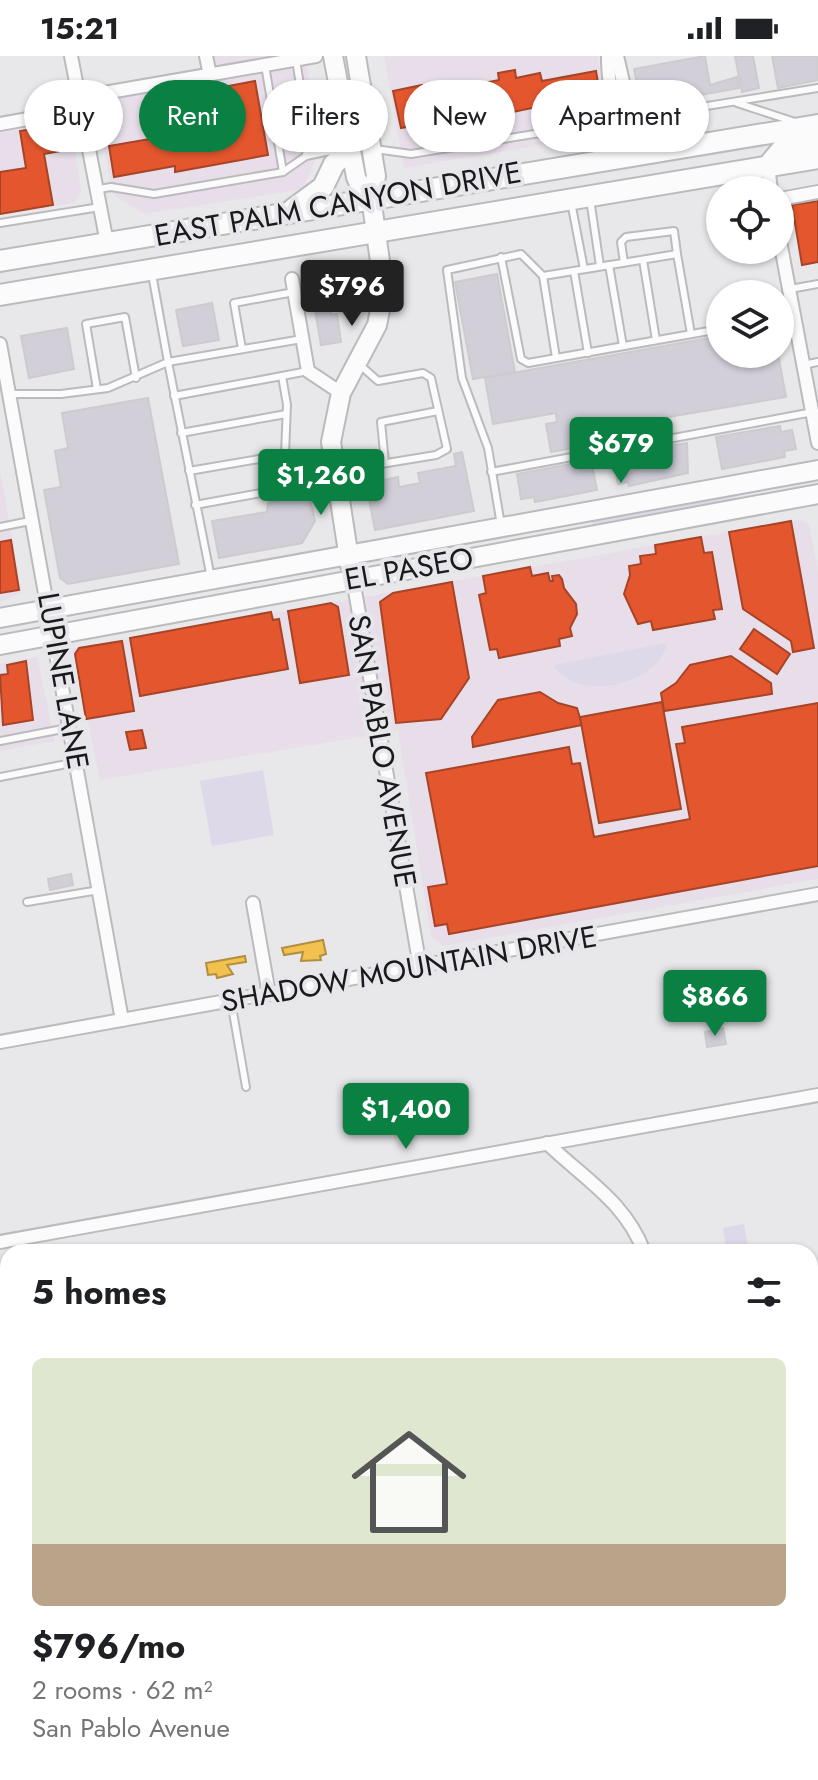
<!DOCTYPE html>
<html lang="en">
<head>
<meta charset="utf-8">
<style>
  :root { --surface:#fff; --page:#f2f2f2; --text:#202124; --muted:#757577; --accent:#0b8043 }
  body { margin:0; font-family:Jost,sans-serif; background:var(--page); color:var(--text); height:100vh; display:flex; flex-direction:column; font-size:30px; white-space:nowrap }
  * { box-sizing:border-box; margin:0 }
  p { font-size:26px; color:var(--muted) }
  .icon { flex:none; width:44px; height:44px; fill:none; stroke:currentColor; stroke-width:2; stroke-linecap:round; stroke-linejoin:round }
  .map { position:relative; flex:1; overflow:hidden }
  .side { position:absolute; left:0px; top:1188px; width:818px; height:536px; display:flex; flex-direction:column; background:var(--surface); border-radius:24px 24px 0 0; box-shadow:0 2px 6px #0004 }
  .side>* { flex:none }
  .banner { position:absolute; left:24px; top:24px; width:770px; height:72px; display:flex; gap:16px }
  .tools { position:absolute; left:706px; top:120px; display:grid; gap:16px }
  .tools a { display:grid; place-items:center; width:88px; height:88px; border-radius:50%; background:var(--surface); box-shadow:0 2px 6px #0004; font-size:40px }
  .price { position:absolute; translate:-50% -68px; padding:0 18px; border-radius:8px; background:var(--accent); color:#fff; font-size:26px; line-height:52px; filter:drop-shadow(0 2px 4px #0008) }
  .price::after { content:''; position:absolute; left:50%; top:48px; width:24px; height:18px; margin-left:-12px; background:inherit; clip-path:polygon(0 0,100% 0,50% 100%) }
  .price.current { background:#222; color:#fff }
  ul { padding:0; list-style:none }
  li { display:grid; align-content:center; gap:16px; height:424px; padding:0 32px }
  li span { display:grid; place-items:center; height:248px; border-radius:12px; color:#555 }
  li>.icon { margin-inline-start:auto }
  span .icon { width:144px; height:144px; fill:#fffc; stroke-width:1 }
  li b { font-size:34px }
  h2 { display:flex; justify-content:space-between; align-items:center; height:96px; padding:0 32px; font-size:34px }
  .chip { padding:0 28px; border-radius:36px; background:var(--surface); box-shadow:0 2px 6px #0004; font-size:28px; line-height:72px }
  .chip.current { background:var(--accent); color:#fff }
  .status { display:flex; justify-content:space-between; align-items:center; height:56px; padding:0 40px; background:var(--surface); direction:ltr }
  .status svg { height:22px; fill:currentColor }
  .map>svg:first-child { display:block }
  .commercial { fill:#e7dee9 }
  .green { fill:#ddd9e9 }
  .homes { fill:#f2c14e; stroke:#b18f3f; stroke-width:2 }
  .shops { fill:#e4572e; stroke:#a74428; stroke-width:2 }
  .building { fill:#d2cfd9; stroke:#cccccd; stroke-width:2 }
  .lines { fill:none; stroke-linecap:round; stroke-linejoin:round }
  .lane-casing { stroke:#bbbabd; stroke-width:10 }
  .street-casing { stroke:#bbbabd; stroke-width:16 }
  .secondary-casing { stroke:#bbbabd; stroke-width:22 }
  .primary-casing { stroke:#bbbabd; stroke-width:24 }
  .lane { stroke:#fcfbfc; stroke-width:6 }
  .street { stroke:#fcfbfc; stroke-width:12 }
  .secondary { stroke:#fcfbfc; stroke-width:18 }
  .primary { stroke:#fcfbfc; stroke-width:20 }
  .labels { text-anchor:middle; stroke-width:8; stroke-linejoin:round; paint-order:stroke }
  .street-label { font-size:30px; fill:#1a191b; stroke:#e7e6eb }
</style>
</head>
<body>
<div class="status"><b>15:21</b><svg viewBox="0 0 49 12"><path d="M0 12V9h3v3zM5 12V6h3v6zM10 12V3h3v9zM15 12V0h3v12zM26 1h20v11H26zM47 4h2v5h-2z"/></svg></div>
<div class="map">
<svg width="818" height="1724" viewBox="0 0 818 1724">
  <rect width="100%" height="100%" fill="#e8e7ea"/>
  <g class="commercial">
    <polygon points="210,0 305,0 321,90 303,133 145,158 113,139 95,45 214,26"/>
    <polygon points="384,0 597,0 603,32 600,79 404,112"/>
    <polygon points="70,61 81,135 74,147 0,159 0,73"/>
    <polygon points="0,415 22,537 0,546"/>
    <polygon points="801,463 809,469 818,514 818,823 444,890 431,881 398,675 100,724 73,593"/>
    <polygon points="37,601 55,685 0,695 0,608"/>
  </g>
  <g class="green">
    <polygon points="801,425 799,428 741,439 717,449 592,470 593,462"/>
    <path d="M667 587C659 630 575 647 553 609Z"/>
    <polygon points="263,714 274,779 212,790 200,725"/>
    <polygon points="744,1168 749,1196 727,1196 723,1172"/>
    <polygon points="721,1716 804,1716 808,1724 722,1724"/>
  </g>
  <g class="homes">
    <polygon points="323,884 326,898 320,900 321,904 301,905 303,896 284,899 282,892"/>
    <polygon points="245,900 246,906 227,909 233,918 217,922 216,918 208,919 206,907"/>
  </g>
  <g class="shops">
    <polygon points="515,14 516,22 540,17 542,25 596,15 600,38 454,68 453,62 401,72 393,35 422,29 424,39 499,24 498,17"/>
    <polygon points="255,25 268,99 175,116 175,110 114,121 109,90 167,80 160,41 189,36 194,63 223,58 218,32"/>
    <polygon points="39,72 40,78 68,73 72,93 44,98 53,149 0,158 0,116 26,112 20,75"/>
    <polygon points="818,145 818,206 802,209 792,149"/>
    <polygon points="791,465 814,592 793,596 791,585 743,553 729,476"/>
    <polygon points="701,481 704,497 712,496 722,553 713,554 715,563 653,574 651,565 638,568 624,538 630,519 629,510 641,508 640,500 656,498 655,489"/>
    <polygon points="11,484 19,534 0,537 0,486"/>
    <polygon points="530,511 532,520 548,517 550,525 553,525 552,520 559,519 562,523 564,532 576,548 577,558 570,572 572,580 559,583 560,590 499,602 497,593 490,594 479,539 486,537 483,520"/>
    <polygon points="452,526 469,622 441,663 396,667 380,546 393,537"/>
    <polygon points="331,547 338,551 349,619 300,627 288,555"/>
    <polygon points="271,556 273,564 279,563 288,613 140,640 130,582"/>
    <polygon points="754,573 790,598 777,618 740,593"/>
    <polygon points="122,585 134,655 86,663 75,598 79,592"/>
    <polygon points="731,600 771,627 772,638 664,655 661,637 676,627 690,609"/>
    <polygon points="26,605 33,664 3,669 0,619 8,618 7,609"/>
    <polygon points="540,636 558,647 577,652 582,669 473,691 472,681 498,644"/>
    <polygon points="662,646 681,753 599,767 580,661"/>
    <polygon points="818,647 818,810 449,878 447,868 435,870 428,831 447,828 426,717 569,691 572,708 580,707 594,781 690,763 676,688 685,687 682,671"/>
    <polygon points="142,674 146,692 130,694 126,676"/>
  </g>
  <g class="building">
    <polygon points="705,0 710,29 737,21 739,32 641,50 634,13"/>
    <polygon points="735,0 753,0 759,32 742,36"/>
    <polygon points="772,0 818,0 818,24 778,32"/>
    <polygon points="497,218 515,316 473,323 455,226"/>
    <polygon points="329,246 331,259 337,258 341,286 321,289 314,248"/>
    <polygon points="212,247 219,284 183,290 176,254"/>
    <polygon points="67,272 74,313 29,322 21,280"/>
    <polygon points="720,280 720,298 778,298 786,341 657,363 659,376 551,396 546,368 557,366 556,357 493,368 485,322"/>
    <polygon points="148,342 179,508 68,528 60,522 44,434 61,431 55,395 68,392 62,357"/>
    <polygon points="780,370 781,376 792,374 796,393 784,395 785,401 722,413 716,381"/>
    <polygon points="687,387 688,417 629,430 628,426 618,428 613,400"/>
    <polygon points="462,396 474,455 375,474 366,428 398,421 399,431 420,427 418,417 456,410 454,398"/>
    <polygon points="301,404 315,465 302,487 219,502 212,465 267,456 268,447 281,443 274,408"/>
    <polygon points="591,404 597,434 535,446 534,441 521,443 517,418"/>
    <polygon points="71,818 73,829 50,834 48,823"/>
    <polygon points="723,972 726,988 707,991 705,976"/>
  </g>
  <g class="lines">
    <defs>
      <g id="lane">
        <polyline points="296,4 308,78 306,100"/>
        <polyline points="265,9 283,116"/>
        <polyline points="737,47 795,66"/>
        <polyline points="375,93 411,98 818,32"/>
        <polyline points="99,133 111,131 154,138 283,116 306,100 340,93"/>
        <polyline points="590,143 600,210"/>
        <polyline points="571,146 584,213"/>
        <polyline points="0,167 100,151"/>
        <polyline points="677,198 691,278"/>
        <polyline points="501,201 521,303 528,307 720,273"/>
        <polyline points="643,204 656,284"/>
        <polyline points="609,209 623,290"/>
        <polyline points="574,215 588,297"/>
        <polyline points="543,220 677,198 674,175 626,181 621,186 624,207"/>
        <polyline points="790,233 818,228"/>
        <polyline points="780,262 794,260"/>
        <polyline points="242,293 234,247 294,236"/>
        <polyline points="803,309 818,306"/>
        <polyline points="97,333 86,268 125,261 136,322"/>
        <polyline points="10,338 61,338 108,332 168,306 152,218"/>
        <polyline points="174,340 282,320"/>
        <polyline points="181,377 286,358"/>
        <polyline points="385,407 381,366 438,355"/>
        <polyline points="189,415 265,402"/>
        <polyline points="338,415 436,399 447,393 431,322 423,317 378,325 360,309"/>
        <polyline points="491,416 813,356"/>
        <polyline points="195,449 272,435 265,402 285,398 287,349 282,320 308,315"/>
        <polyline points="501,469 488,392 462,322 447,214 521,198 543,220 556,302"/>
        <polyline points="0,471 30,465"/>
        <polyline points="211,522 168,306 302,283"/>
        <polyline points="0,685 68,672"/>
        <polyline points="0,721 77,706"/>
        <polyline points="27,846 99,834"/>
        <polyline points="231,945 246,1031"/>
      </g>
      <g id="street">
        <polyline points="71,0 107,187"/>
        <polyline points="206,0 210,19"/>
        <polyline points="617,0 627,43 648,60"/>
        <polyline points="81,41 316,0"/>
        <path d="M602 67C617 44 607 26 608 0"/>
        <polyline points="0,68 83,53"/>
        <polyline points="768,110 771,134"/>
        <polyline points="780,143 818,136"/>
        <polyline points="780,185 818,387"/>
        <polyline points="292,223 308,315 341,337"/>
        <polyline points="0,288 122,964"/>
        <polyline points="353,523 420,911"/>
        <polyline points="253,847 269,938"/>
        <polyline points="0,986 818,838"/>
        <path d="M547 1087C583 1122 626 1146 644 1196"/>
        <polyline points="0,1186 818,1039"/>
        <polyline points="810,1237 818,1236"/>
        <polyline points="0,1384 8,1383"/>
        <polyline points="810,1439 818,1437"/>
        <polyline points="0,1585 8,1584"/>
        <polyline points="810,1650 818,1649"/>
        <polyline points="657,1716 659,1724"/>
        <polyline points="402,1724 446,1716"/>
      </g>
      <g id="secondary">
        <polyline points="333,0 356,121 362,135 371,141"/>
        <polyline points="350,509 331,386 341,337 377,269 384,234 371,141 376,120 356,0"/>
        <polyline points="0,562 818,414"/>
        <polyline points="0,589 818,438"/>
      </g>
      <g id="primary">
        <polyline points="768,110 782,93 818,85"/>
        <polyline points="293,153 323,131 334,108 350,93"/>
        <polyline points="0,205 818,69"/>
        <polyline points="0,239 818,102"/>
      </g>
    </defs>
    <use href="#lane" class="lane-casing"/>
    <use href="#street" class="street-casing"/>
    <use href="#secondary" class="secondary-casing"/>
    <use href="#primary" class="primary-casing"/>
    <use href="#lane" class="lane"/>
    <use href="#street" class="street"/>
    <use href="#secondary" class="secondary"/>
    <use href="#primary" class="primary"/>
  </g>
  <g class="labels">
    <g class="street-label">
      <text transform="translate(338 148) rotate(-10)" y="10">EAST PALM CANYON DRIVE</text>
      <text transform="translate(409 513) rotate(-10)" y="10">EL PASEO</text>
      <text transform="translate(63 625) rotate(80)" y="10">LUPINE LANE</text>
      <text transform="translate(382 695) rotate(80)" y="10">SAN PABLO AVENUE</text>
      <text transform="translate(409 913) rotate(-10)" y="10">SHADOW MOUNTAIN DRIVE</text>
    </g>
  </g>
</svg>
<div class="tools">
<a><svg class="icon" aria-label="locate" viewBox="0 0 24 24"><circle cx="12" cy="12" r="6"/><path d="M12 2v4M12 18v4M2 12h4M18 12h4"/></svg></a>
<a><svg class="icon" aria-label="layers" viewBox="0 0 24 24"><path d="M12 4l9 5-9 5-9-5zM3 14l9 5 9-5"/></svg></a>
</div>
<b class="price current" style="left:352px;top:272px">$796</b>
<b class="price" style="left:621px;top:429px">$679</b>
<b class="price" style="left:321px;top:461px">$1,260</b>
<b class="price" style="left:715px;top:982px">$866</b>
<b class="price" style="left:406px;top:1095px">$1,400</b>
<div class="banner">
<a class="chip">Buy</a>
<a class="chip current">Rent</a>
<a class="chip">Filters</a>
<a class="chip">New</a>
<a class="chip">Apartment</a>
</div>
<section class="side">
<h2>5 homes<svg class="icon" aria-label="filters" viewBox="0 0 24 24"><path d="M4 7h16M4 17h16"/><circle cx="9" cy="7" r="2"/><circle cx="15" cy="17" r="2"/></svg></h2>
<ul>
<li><span style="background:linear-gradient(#dfe7d0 75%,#b9a48a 0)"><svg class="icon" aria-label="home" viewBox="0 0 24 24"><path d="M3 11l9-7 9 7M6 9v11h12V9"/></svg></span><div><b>$796/mo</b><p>2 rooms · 62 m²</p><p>San Pablo Avenue</p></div></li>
</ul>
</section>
</div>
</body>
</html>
